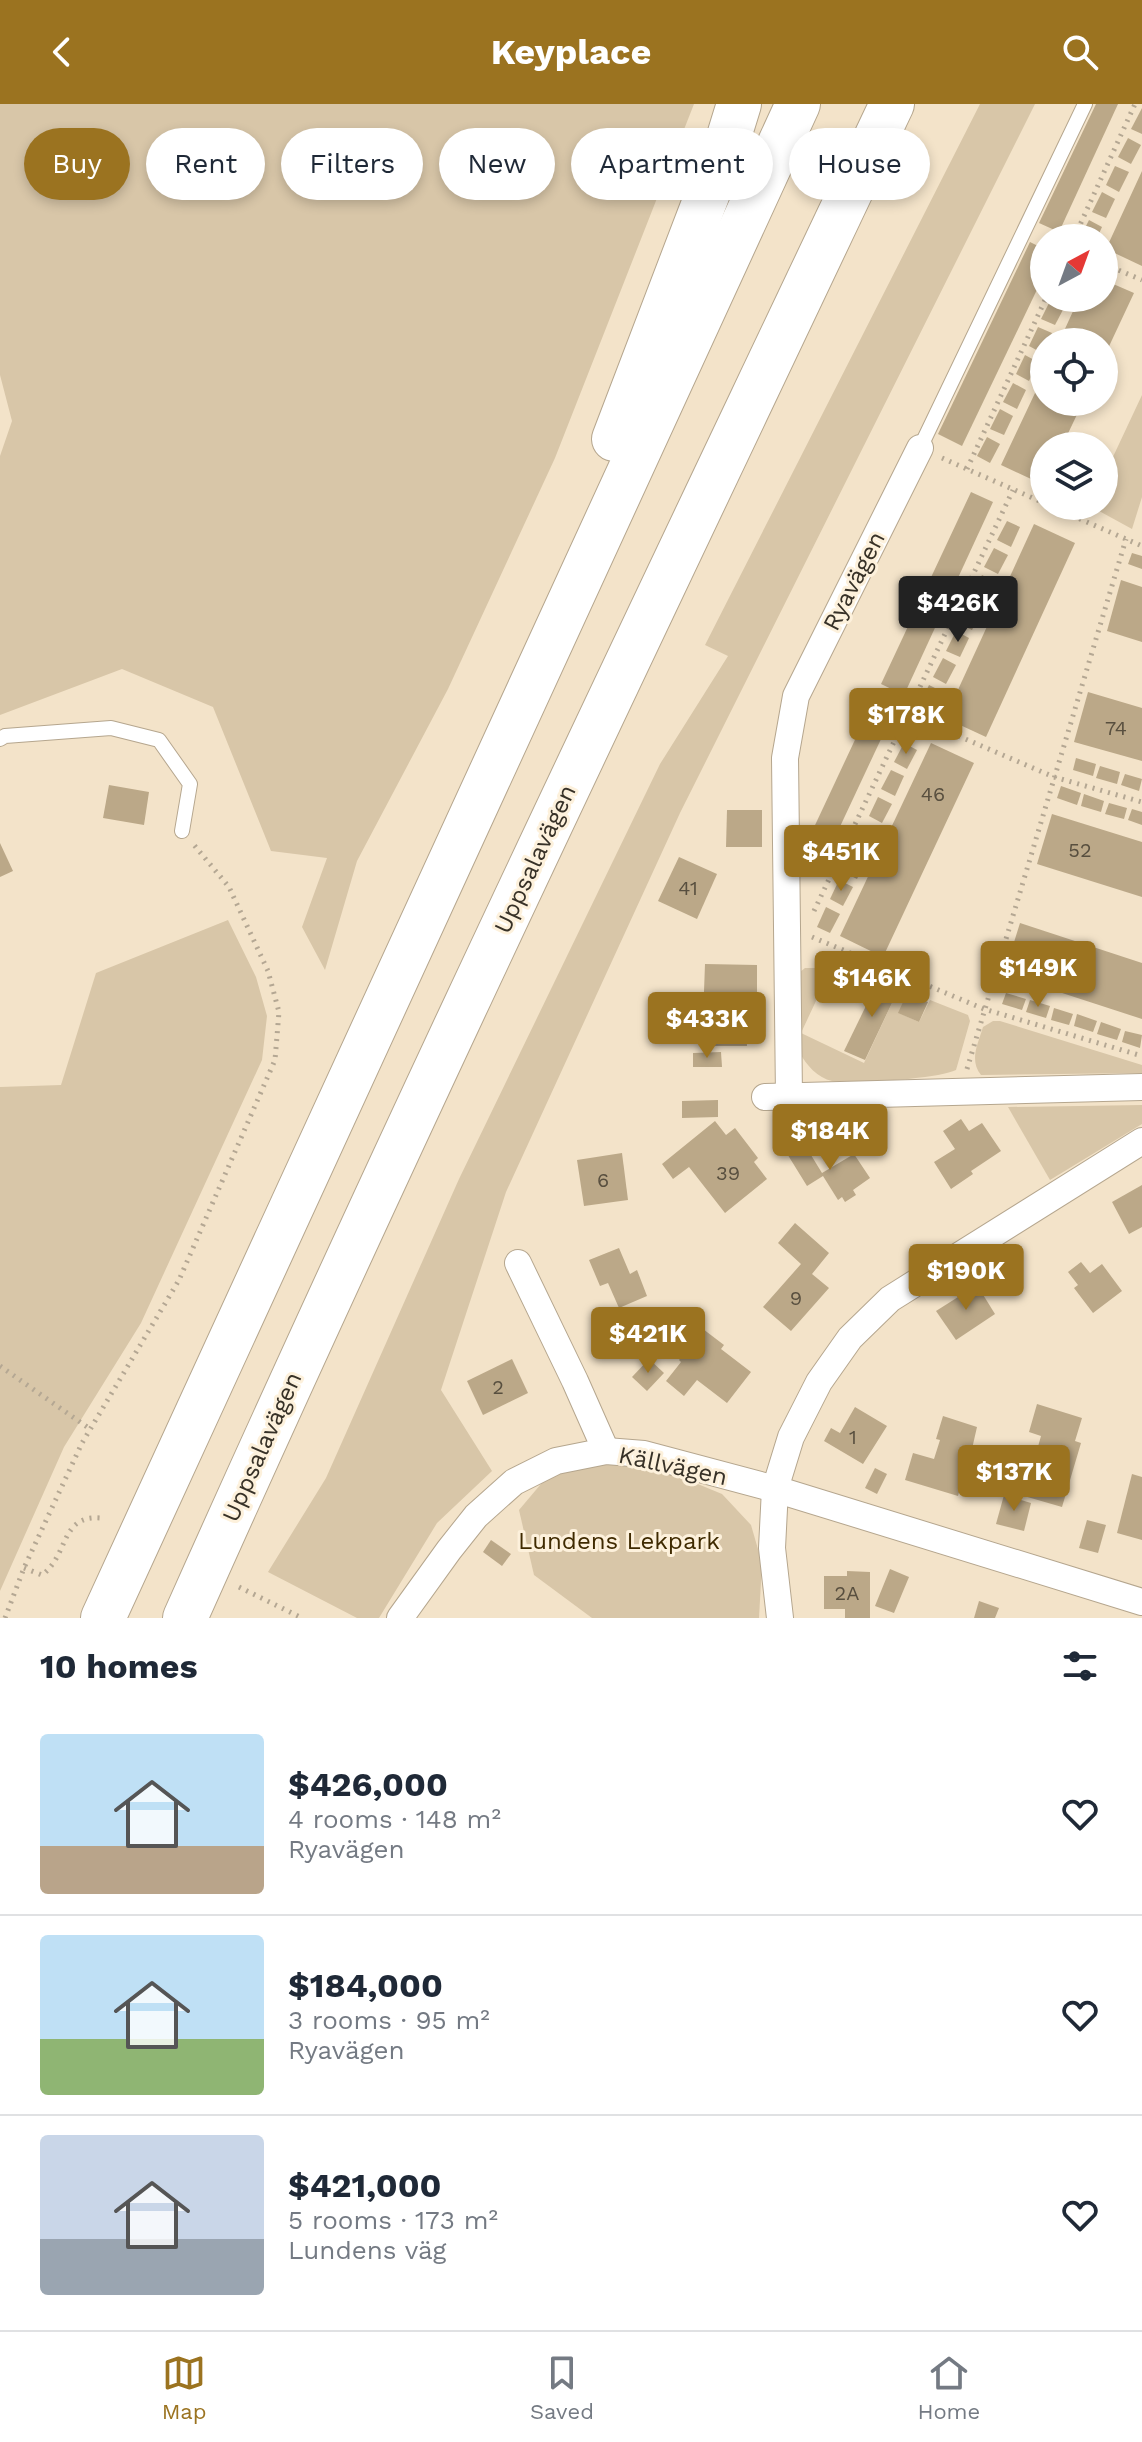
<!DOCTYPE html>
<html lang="en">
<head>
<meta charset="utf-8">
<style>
  :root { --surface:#fff; --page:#f6f6f7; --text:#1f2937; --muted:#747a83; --line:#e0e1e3; --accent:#9b7320 }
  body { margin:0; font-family:"Work Sans",sans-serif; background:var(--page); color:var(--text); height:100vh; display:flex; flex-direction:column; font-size:30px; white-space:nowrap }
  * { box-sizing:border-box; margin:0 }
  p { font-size:26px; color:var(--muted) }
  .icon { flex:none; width:44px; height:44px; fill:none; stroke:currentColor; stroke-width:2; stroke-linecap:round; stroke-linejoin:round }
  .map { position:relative; height:1514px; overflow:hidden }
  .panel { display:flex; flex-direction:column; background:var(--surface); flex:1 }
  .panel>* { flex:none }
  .hud { position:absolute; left:24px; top:24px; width:1094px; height:72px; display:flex; gap:16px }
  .needle { width:52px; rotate:41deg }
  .buttons { position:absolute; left:1030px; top:120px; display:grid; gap:16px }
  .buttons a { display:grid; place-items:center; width:88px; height:88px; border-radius:50%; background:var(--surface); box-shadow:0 4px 12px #0003; font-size:40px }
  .price { position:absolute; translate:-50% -68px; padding:0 18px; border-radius:8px; background:var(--accent); color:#fff; font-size:26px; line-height:52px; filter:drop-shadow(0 2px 4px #0008) }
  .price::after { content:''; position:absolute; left:50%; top:48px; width:24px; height:18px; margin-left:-12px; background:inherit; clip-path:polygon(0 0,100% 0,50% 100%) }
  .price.current { background:#222; color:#fff }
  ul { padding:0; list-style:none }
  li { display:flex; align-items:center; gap:24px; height:200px; padding:0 40px }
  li+li { border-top:2px solid var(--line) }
  li span { display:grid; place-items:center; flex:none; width:224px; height:160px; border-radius:8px; color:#555 }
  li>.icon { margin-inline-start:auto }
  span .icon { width:96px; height:96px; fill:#fffc; stroke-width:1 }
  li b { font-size:34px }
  h2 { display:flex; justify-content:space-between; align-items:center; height:96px; padding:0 40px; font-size:34px }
  .pill { padding:0 28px; border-radius:36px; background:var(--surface); box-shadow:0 4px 12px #0003; font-size:28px; line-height:72px }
  .pill.current { background:var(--accent); color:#fff }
  header { display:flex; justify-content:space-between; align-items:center; height:104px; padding:0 40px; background:var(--accent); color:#fff; font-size:36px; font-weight:700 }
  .tab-bar { display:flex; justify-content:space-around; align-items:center; height:112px; border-top:2px solid var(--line); background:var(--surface); font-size:22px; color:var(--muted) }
  .tab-bar a { display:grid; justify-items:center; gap:4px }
  .tab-bar .current { color:var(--accent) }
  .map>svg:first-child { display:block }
  .green { fill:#d8c6a8 }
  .building { fill:#bba888 }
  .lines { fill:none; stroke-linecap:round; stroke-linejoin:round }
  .service-casing { stroke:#b5a68e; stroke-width:16 }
  .minor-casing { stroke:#b5a68e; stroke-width:28 }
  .motorway-casing { stroke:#b5a68e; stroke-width:46 }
  .path { stroke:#b4a793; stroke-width:5; stroke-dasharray:2 6; stroke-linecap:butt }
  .service { stroke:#fff; stroke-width:14 }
  .minor { stroke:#fff; stroke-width:26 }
  .motorway { stroke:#fff; stroke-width:44 }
  .labels { text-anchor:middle; stroke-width:6; stroke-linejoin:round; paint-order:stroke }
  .number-label { font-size:20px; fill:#584f3f }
  .street-label { font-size:24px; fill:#373127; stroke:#fdf1dc }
  .park-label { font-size:24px; fill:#3f2a00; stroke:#fdf1dc }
</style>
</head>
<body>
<header><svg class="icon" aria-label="back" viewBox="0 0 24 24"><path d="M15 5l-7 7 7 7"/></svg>Keyplace<svg class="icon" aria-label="search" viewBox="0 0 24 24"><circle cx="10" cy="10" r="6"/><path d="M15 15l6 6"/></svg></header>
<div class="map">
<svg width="1142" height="1514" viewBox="0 0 1142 1514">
  <rect width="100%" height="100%" fill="#f3e3c9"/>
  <g class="green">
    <polygon points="0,0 694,0 555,354 448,585 357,757 325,866 302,823 327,754 271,747 213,603 122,565 0,611 0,352 12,317 0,271"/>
    <polygon points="980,0 1035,0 680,709 506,1088 441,1286 492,1367 437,1419 379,1514 357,1514 268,1468 326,1374 459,1075 660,660 728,552 705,541"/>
    <polygon points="1142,291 1142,393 1132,425 1090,402 1104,402 1104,372"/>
    <polygon points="228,816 256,873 267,912 262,956 141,1219 64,1343 0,1487 0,983 61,981 96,869"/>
    <path d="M805 864H816L829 869 801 929 864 959 900 882 908 886 899 909 919 918 930 896 968 911 970 917 956 966C938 975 853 980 832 977 818 974 806 961 800 949V868Z"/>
    <path d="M993 917H1000L1142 961V969L981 971C969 956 978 940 983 923Z"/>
    <polygon points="1142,1001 1142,1020 1050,1076 1008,1003"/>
    <polygon points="595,1357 659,1364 722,1390 751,1421 762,1459 759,1514 592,1514 534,1471 519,1406 546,1374"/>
  </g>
  <g class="building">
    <polygon points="1096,0 1118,0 1059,128 1039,119"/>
    <polygon points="1142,4 1142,30 1131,25"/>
    <polygon points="1128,34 1141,41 1131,60 1118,53"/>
    <polygon points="1115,62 1129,68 1119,88 1106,81"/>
    <polygon points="1142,67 1142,162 1106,145"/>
    <polygon points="1102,88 1115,95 1106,114 1092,108"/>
    <polygon points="1089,116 1102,123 1097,134 1080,134"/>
    <polygon points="1030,138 1044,145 1044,171 962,342 938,330"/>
    <polygon points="1104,176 1134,189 1104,253 1104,238 1059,238 1079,194 1104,194"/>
    <polygon points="1051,195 1065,202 1055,221 1041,215"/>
    <polygon points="1038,223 1052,229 1048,238 1044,238 1042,249 1029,242"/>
    <polygon points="1025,251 1038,258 1029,277 1016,270"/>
    <polygon points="1044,270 1044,298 1083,298 1062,342 1044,342 1044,381 1001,361"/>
    <polygon points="1013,279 1026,286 1017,305 1003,298"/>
    <polygon points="1000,305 1013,312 1004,331 990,325"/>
    <polygon points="987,333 1000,340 990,359 977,352"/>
    <polygon points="971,388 993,398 904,591 881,580"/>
    <polygon points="1007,417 1020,423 1011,443 997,436"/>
    <polygon points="1034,420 1075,439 986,633 945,614"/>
    <polygon points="994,444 1008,451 998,470 984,463"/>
    <polygon points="1132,449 1142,452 1142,465 1128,460"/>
    <polygon points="982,471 995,478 986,497 972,490"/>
    <polygon points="1121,476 1142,483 1142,538 1107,527"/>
    <polygon points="968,500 982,506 972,526 958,519"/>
    <polygon points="956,527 969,534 960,553 946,547"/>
    <polygon points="943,554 956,561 946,580 933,573"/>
    <polygon points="929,581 943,588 933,607 920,600"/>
    <polygon points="1088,588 1142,604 1142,657 1074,638"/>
    <polygon points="868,608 889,618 830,744 809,734"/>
    <polygon points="904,639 917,646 907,665 894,658"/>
    <polygon points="931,639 974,659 883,853 840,832"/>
    <polygon points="1076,654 1096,660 1093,672 1073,666"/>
    <polygon points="1100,662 1120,668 1117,680 1096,674"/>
    <polygon points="891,666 904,672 895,692 881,685"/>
    <polygon points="1125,670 1142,675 1139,687 1121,681"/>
    <polygon points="109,681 149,688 144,721 103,714"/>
    <polygon points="1061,682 1081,689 1077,701 1057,694"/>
    <polygon points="1084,690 1104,697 1101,708 1081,702"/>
    <polygon points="878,693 892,700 882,719 869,712"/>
    <polygon points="1109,699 1127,704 1124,715 1105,710"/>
    <polygon points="1132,705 1142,708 1142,721 1128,716"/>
    <polygon points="727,706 762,706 762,743 726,743"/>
    <polygon points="1052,710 1142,738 1142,793 1037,760"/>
    <polygon points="865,722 878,729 869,748 855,741"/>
    <polygon points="0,739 13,767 0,773"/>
    <polygon points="853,749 866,756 857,775 843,768"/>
    <polygon points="679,753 717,770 697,815 658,797"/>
    <polygon points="839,776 853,783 843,802 830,795"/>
    <polygon points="826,803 840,810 830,829 817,823"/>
    <polygon points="1020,819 1142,859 1142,915 1004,870"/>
    <polygon points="705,860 757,861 757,893 745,893 747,942 711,942 711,915 703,915"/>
    <polygon points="880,873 900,882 865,956 844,947"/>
    <polygon points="907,889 928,898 919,918 898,909"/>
    <polygon points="1006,889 1026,895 1022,906 1002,900"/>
    <polygon points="1030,896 1050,902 1046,914 1026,908"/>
    <polygon points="1054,904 1073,910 1069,921 1051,916"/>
    <polygon points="1077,910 1097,917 1093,928 1074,922"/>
    <polygon points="1101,918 1121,925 1117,936 1097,930"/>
    <polygon points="1125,927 1142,931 1140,944 1122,938"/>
    <polygon points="721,948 722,963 693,963 693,949"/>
    <polygon points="718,996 718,1013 682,1014 682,997"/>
    <polygon points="961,1015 969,1027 982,1019 1001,1047 971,1067 973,1070 951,1085 934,1058 955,1045 943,1027"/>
    <polygon points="715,1017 726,1031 735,1024 758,1054 754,1058 767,1075 725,1109 689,1063 673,1075 662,1060"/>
    <polygon points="803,1038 822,1069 854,1050 870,1074 853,1086 856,1091 845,1098 842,1093 838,1096 823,1072 807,1082 786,1048"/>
    <polygon points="622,1049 628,1096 584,1102 577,1056"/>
    <polygon points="1142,1081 1142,1123 1129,1130 1112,1098"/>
    <polygon points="795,1119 829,1149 812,1170 829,1184 791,1227 763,1203 801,1160 778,1139"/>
    <polygon points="619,1144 630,1170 637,1166 647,1192 619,1204 608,1179 600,1182 589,1156"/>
    <polygon points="1081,1158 1090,1169 1102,1160 1122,1187 1093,1209 1074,1184 1078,1181 1068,1168"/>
    <polygon points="977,1181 995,1210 956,1236 936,1207"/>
    <polygon points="703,1225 724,1241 721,1245 751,1268 727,1299 697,1276 684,1292 666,1277 681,1258 679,1256"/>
    <polygon points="512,1255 528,1289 483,1311 467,1277"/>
    <polygon points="649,1255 664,1269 647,1287 632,1273"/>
    <polygon points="1037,1300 1082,1314 1075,1337 1081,1339 1062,1403 1024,1392 1041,1332 1029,1328"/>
    <polygon points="855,1303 887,1322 863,1360 824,1337 831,1324 840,1329"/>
    <polygon points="943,1312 977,1323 969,1358 977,1361 970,1383 961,1381 958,1392 905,1376 913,1349 934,1355 940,1336 936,1335"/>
    <polygon points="875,1364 887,1370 877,1390 865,1384"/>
    <polygon points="1132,1370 1142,1373 1142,1436 1117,1429"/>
    <polygon points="1004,1391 1031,1399 1024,1427 996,1420"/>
    <polygon points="1087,1416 1106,1421 1098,1449 1079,1444"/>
    <polygon points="491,1436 511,1450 502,1462 483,1448"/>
    <polygon points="890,1465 909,1473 894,1509 875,1502"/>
    <polygon points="847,1467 870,1468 870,1514 845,1514 845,1505 824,1505 824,1472 847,1472"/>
    <polygon points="979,1497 999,1504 995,1514 974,1514"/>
  </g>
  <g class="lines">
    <defs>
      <g id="service">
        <polyline points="920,344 1085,0"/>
        <polyline points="0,635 5,632 111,624 159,636 190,680 182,727"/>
      </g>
      <g id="minor">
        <polyline points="789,992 785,654 796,592 920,344"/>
        <polyline points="765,993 1142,983"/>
        <polyline points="518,1159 575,1277 606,1347"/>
        <polyline points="400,1514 449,1446 476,1412 514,1378 556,1357 606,1347 644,1350 775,1385 1142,1498"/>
        <polyline points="780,1514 772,1444 775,1385 791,1333 819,1278 850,1234 890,1195 1142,1037"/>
      </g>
      <g id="motorway">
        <polyline points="614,335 727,39 739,0"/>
        <polyline points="103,1514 798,0"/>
        <path d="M185 1514C412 1005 654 503 892 0"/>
      </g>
    </defs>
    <use href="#service" class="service-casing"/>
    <use href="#minor" class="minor-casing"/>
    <use href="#motorway" class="motorway-casing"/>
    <g class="path">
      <polyline points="1074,134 1135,0"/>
      <polyline points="1104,160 1142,176"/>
      <polyline points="942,354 1044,399"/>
      <polyline points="967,365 1046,194"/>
      <polyline points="1050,402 1142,442"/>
      <polyline points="907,610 1054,673 1142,698"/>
      <polyline points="812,754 835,764"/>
      <polyline points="814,807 1013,386"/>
      <polyline points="812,833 984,905 1142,952"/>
      <polyline points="967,965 1126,435"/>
      <polyline points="0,1262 90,1325"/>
      <path d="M24 1464 42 1471C69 1451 60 1411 100 1414"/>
      <polyline points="239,1483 302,1514"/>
      <polyline points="5,1514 24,1464 82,1339 179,1176 275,956 279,908 268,867 229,783 194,741"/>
    </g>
    <use href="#service" class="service"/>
    <use href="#minor" class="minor"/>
    <use href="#motorway" class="motorway"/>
  </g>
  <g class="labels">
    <g class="number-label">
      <text x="1116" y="631">74</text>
      <text x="933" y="697">46</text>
      <text x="1080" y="753">52</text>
      <text x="688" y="791">41</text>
      <text x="728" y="1076">39</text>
      <text x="603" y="1083">6</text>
      <text x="796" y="1201">9</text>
      <text x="498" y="1290">2</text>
      <text x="853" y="1340">1</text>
      <text x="847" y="1496">2A</text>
    </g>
    <g class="street-label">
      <text transform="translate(854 477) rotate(-63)" y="8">Ryavägen</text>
      <text transform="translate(535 755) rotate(-65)" y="8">Uppsalavägen</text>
      <text transform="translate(262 1343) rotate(-66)" y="8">Uppsalavägen</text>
      <text transform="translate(673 1362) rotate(12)" y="8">Källvägen</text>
    </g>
    <g class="park-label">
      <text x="619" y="1445">Lundens Lekpark</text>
    </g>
  </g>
</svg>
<div class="buttons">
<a><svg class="needle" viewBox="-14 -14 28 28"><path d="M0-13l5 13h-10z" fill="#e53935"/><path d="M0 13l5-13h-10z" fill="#747a83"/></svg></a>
<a><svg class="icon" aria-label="locate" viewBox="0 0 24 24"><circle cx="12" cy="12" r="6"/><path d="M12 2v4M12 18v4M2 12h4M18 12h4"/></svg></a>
<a><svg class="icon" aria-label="layers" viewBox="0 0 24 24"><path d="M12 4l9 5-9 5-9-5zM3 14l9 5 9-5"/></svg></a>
</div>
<b class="price current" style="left:958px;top:540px">$426K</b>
<b class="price" style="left:906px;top:652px">$178K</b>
<b class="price" style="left:841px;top:789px">$451K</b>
<b class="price" style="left:1038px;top:905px">$149K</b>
<b class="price" style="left:872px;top:915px">$146K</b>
<b class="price" style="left:707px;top:956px">$433K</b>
<b class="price" style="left:830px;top:1068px">$184K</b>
<b class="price" style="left:966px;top:1208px">$190K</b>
<b class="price" style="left:648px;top:1271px">$421K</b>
<b class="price" style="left:1014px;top:1409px">$137K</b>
<div class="hud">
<a class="pill current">Buy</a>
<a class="pill">Rent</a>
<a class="pill">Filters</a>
<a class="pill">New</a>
<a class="pill">Apartment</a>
<a class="pill">House</a>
</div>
</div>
<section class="panel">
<h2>10 homes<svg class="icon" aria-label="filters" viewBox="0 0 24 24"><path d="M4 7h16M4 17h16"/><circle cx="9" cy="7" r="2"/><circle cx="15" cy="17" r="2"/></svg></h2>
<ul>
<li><span style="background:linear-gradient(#bfe0f5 70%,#b9a48a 0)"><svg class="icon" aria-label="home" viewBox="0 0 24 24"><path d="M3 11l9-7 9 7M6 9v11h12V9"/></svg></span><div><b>$426,000</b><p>4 rooms · 148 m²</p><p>Ryavägen</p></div><svg class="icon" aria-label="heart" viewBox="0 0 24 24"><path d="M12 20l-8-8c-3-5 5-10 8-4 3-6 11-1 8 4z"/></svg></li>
<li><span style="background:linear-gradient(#bfe0f5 65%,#8fb573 0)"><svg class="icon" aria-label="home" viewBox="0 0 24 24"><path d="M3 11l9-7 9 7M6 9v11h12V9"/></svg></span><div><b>$184,000</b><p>3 rooms · 95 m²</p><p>Ryavägen</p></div><svg class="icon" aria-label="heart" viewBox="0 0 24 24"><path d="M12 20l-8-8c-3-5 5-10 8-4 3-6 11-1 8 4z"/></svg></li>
<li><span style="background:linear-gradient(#c9d6e8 65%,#9aa5b1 0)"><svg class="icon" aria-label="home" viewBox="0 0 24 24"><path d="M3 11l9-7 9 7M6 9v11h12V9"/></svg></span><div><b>$421,000</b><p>5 rooms · 173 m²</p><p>Lundens väg</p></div><svg class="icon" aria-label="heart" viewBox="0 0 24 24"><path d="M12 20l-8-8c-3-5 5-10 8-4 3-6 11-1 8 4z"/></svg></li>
</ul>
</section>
<nav class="tab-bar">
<a class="current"><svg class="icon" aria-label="map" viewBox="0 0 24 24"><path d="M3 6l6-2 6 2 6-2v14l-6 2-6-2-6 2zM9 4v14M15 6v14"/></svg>Map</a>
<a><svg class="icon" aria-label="saved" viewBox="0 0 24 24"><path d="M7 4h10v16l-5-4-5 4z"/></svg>Saved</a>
<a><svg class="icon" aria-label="home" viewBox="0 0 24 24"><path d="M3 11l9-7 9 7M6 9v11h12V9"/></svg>Home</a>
</nav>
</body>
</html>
